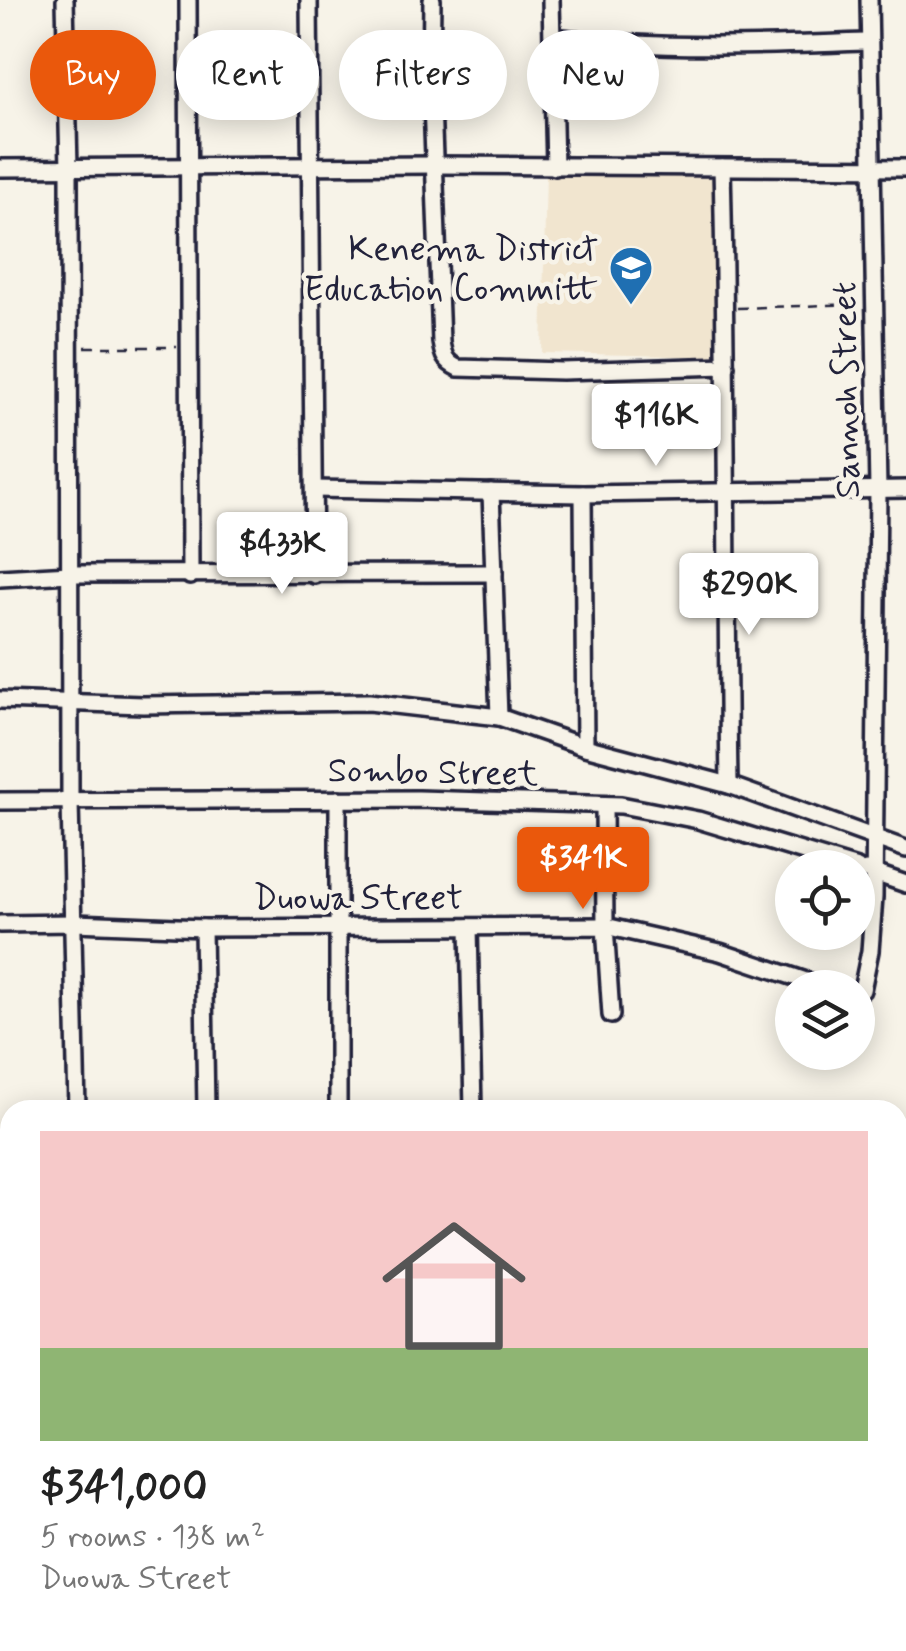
<!DOCTYPE html>
<html lang="en">
<head>
<meta charset="utf-8">
<style>
  :root { --surface:#fff; --page:#f2f2f2; --text:#222; --muted:#767676; --accent:#ea580c }
  body { margin:0; font-family:Mynerve,sans-serif; background:var(--page); color:var(--text); height:100vh; display:flex; flex-direction:column; font-size:38px; white-space:nowrap }
  * { box-sizing:border-box; margin:0 }
  p { font-size:32px; color:var(--muted) }
  .icon { flex:none; width:55px; height:55px; fill:none; stroke:currentColor; stroke-width:2; stroke-linecap:round; stroke-linejoin:round }
  .map { position:relative; flex:1; overflow:hidden }
  .sheet { position:absolute; left:0px; top:1100px; width:908px; height:552px; display:flex; flex-direction:column; background:var(--surface); border-radius:30px 30px 0 0; box-shadow:0 5px 25px #0003 }
  .sheet>* { flex:none }
  .guide { position:absolute; left:30px; top:30px; width:848px; height:90px; display:flex; gap:20px }
  .buttons { position:absolute; left:775px; top:850px; display:grid; gap:20px }
  .buttons a { display:grid; place-items:center; width:100px; height:100px; border-radius:50%; background:var(--surface); box-shadow:0 5px 25px #0003; font-size:50px }
  .price { position:absolute; translate:-50% -85px; padding:0 22px; border-radius:10px; background:#fff; color:#222; font-size:32px; line-height:65px; filter:drop-shadow(0 2px 5px #0008) }
  .price::after { content:''; position:absolute; left:50%; top:60px; width:30px; height:22px; margin-left:-15px; background:inherit; clip-path:polygon(0 0,100% 0,50% 100%) }
  .price.on { background:var(--accent); color:#fff }
  ul { padding:0; list-style:none }
  li { display:grid; align-content:center; gap:20px; height:530px; padding:0 40px }
  li span { display:grid; place-items:center; height:310px; border-radius:0px; color:#555 }
  li>.icon { margin-inline-start:auto }
  span .icon { width:180px; height:180px; fill:#fffc; stroke-width:1 }
  li b { font-size:42px }
  .pill { padding:0 35px; border-radius:45px; background:var(--surface); box-shadow:0 5px 25px #0003; font-size:35px; line-height:90px }
  .pill.on { background:var(--accent); color:#fff }
  .map>svg:first-child { display:block }
  .built { fill:#f1e5cf }
  .green { fill:#c0d388; stroke:#717a62; stroke-width:2.5 }
  .lines { fill:none; stroke-linecap:round; stroke-linejoin:round }
  .minor-casing { stroke:#22223b; stroke-width:22 }
  .trunk-casing { stroke:#22223b; stroke-width:35 }
  .path { stroke:#22223b; stroke-width:2.5; stroke-dasharray:10 8; stroke-linecap:butt }
  .minor { stroke:#f7f3e8; stroke-width:15 }
  .trunk { stroke:#fce080; stroke-width:28 }
  .labels { text-anchor:middle; stroke-width:9; stroke-linejoin:round; paint-order:stroke }
  .poi-label { font-size:35px; fill:#22223b; stroke:#f7f3e8; text-anchor:end }
  .street-label { font-size:35px; fill:#22223b; stroke:#f7f3e8 }
</style>
</head>
<body>
<div class="map">
<svg width="906" height="1651" viewBox="0 0 906 1651">
  <rect width="100%" height="100%" fill="#f7f3e8"/>
  <filter id="ink" filterUnits="userSpaceOnUse"><feTurbulence type="fractalNoise" baseFrequency=".01" numOctaves="2"/><feDisplacementMap in="SourceGraphic" scale="20" xChannelSelector="R" yChannelSelector="G"/><feConvolveMatrix kernelMatrix="1 2 1 2 8 2 1 2 1" color-interpolation-filters="sRGB"/></filter>
  <g filter="url(#ink)">
    <polygon class="built" points="546,170 719,170 721,357 542,353"/>
    <polygon class="green" points="898,1142 906,1151 906,1382 898,1382"/>
    <g class="lines">
      <defs>
        <g id="minor">
          <polyline points="65,0 69,168 70,802 77,1110"/>
          <polyline points="188,0 190,576"/>
          <polyline points="309,0 314,575"/>
          <path d="M432 0 431 77 441 342C443 355 445 362 458 368L562 371 726 366"/>
          <polyline points="551,0 555,167"/>
          <path d="M553 37C659 50 762 46 868 42"/>
          <path d="M722 167C727 373 726 579 729 785"/>
          <polyline points="0,168 435,165 906,168"/>
          <polyline points="314,489 583,494 906,489"/>
          <polyline points="491,492 499,717"/>
          <polyline points="583,494 585,747"/>
          <polyline points="0,578 70,574 494,573"/>
          <polyline points="0,700 143,705 369,702 499,717 585,747 729,785 906,849"/>
          <polyline points="0,801 418,799 621,805 698,820 857,868"/>
          <polyline points="604,806 605,926 611,1015"/>
          <polyline points="866,870 906,884"/>
          <polyline points="0,924 75,923 203,928 605,926 720,952 827,988"/>
          <polyline points="469,927 473,1110"/>
          <polyline points="203,928 206,1110"/>
          <polyline points="858,993 862,990 870,951 874,897 878,489 869,0"/>
          <polyline points="338,1110 338,799"/>
          <polyline points="0,1204 10,1204"/>
          <polyline points="0,1334 10,1334"/>
          <polyline points="0,1428 10,1428"/>
          <polyline points="898,1511 906,1504"/>
          <polyline points="624,1642 624,1651"/>
          <polyline points="645,1651 653,1642"/>
        </g>
        <g id="trunk">
          <polyline points="898,1609 906,1609"/>
          <polyline points="0,1645 45,1642"/>
        </g>
      </defs>
      <use href="#minor" class="minor-casing"/>
      <use href="#trunk" class="trunk-casing"/>
      <g class="path">
        <polyline points="737,308 859,304"/>
        <polyline points="85,347 177,347"/>
      </g>
      <use href="#minor" class="minor"/>
      <use href="#trunk" class="trunk"/>
    </g>
  </g>
  <defs>
    <symbol id="school-pin" viewBox="-11 -11 22 30"><path d="M0 17L-7.5 6A9.5 9.5 0 1 1 7.5 6Z" fill="#1f6fb2" stroke="#f7f3e8"/><path d="M0-5L7-2L0 1L-7-2ZM-4 1L0 2.5L4 1V4Q0 6-4 4Z" fill="#fff"/></symbol>
  </defs>
  <g fill-rule="evenodd">
    <use href="#school-pin" x="606" y="243" width="50" height="68"/>
  </g>
  <g class="labels">
    <g class="poi-label">
      <text x="598" y="260">Kenema District<tspan x="598" dy="40">Education Committ</tspan></text>
    </g>
    <g class="street-label">
      <text transform="translate(845 390) rotate(-91)" y="12">Sannoh Street</text>
      <text transform="translate(433 771) rotate(1)" y="12">Sombo Street</text>
      <text x="358" y="909">Duowa Street</text>
    </g>
  </g>
</svg>
<div class="buttons">
<a><svg class="icon" aria-label="locate" viewBox="0 0 24 24"><circle cx="12" cy="12" r="6"/><path d="M12 2v4M12 18v4M2 12h4M18 12h4"/></svg></a>
<a><svg class="icon" aria-label="layers" viewBox="0 0 24 24"><path d="M12 4l9 5-9 5-9-5zM3 14l9 5 9-5"/></svg></a>
</div>
<b class="price" style="left:656px;top:469px">$116K</b>
<b class="price" style="left:282px;top:597px">$433K</b>
<b class="price" style="left:749px;top:638px">$290K</b>
<b class="price on" style="left:583px;top:912px">$341K</b>
<div class="guide">
<a class="pill on">Buy</a>
<a class="pill">Rent</a>
<a class="pill">Filters</a>
<a class="pill">New</a>
</div>
<section class="sheet">
<ul>
<li><span style="background:linear-gradient(#f6c9c9 70%,#8fb573 0)"><svg class="icon" aria-label="home" viewBox="0 0 24 24"><path d="M3 11l9-7 9 7M6 9v11h12V9"/></svg></span><div><b>$341,000</b><p>5 rooms · 138 m²</p><p>Duowa Street</p></div></li>
</ul>
</section>
</div>
</body>
</html>
